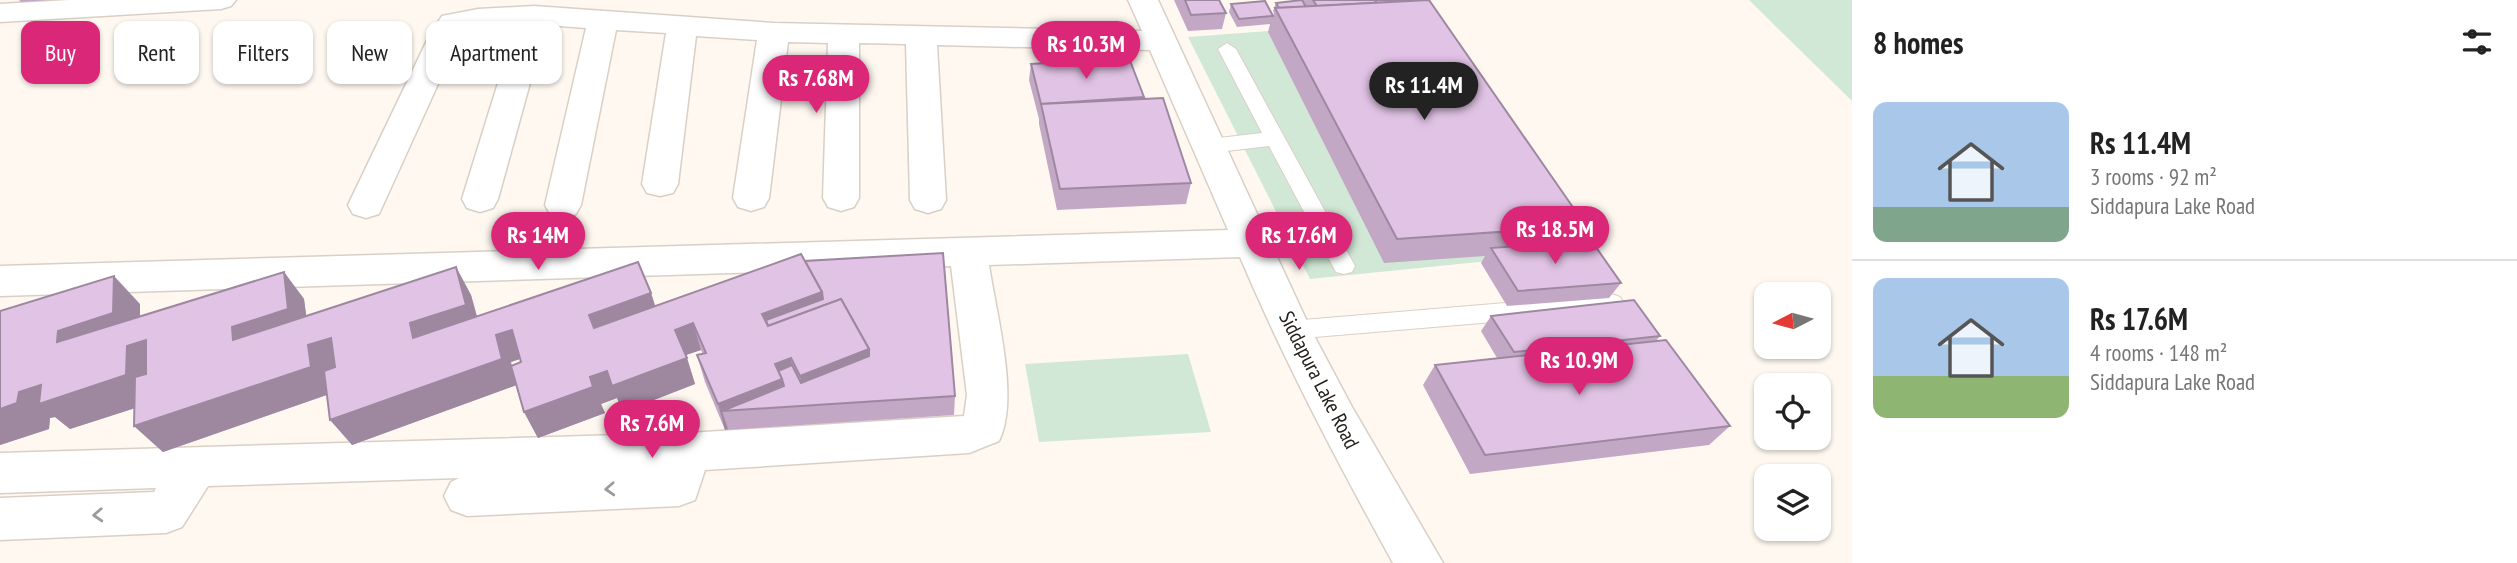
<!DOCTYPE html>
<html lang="en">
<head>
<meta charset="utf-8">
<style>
  :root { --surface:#fff; --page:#f2f2f2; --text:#222; --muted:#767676; --line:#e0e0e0; --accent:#db2777 }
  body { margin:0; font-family:"PT Sans Narrow",sans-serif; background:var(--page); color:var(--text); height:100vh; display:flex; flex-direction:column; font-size:26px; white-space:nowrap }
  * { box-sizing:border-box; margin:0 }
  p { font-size:23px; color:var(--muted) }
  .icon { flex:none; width:38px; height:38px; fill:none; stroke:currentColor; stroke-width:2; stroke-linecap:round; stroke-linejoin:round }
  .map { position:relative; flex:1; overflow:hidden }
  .side { display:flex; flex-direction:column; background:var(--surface); width:665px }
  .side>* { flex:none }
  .banner { position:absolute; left:21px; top:21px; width:665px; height:63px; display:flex; gap:14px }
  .needle { width:46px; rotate:264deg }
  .controls { position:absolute; left:1754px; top:282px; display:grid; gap:14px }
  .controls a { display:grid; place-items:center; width:77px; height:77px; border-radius:14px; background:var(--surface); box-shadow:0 2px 5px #0004; font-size:35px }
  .price { position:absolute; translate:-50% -60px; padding:0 16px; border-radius:24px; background:var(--accent); color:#fff; font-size:23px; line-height:46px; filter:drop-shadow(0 2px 4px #0008) }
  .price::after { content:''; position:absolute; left:50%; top:42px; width:21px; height:16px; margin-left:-10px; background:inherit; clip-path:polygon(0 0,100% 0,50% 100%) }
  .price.active { background:#222; color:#fff }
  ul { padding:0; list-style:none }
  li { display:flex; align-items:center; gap:21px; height:175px; padding:0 21px }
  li+li { border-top:2px solid var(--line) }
  li span { display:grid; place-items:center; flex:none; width:196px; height:140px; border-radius:14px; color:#555 }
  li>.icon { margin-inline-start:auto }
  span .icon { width:84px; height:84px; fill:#fffc; stroke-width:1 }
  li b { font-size:30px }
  h2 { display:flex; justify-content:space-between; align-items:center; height:84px; padding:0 21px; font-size:30px }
  .chip { padding:0 24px; border-radius:14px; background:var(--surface); box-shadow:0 2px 5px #0004; font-size:24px; line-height:63px }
  .chip.active { background:var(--accent); color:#fff }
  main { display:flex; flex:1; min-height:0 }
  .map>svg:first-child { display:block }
  .green { fill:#d1e8d6 }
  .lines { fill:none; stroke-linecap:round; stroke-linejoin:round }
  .service-casing { stroke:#d9cfc5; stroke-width:2 }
  .minor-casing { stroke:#d9cfc5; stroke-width:3 }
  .service { fill:#fff; fill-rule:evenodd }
  .minor { fill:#fff; fill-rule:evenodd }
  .wall { fill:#c2a8c5; fill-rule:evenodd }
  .shaded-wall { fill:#9e88a0 }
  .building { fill:#e1c3e5; stroke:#9e88a0; stroke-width:2 }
  .oneway { stroke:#9c9b99 }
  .labels { text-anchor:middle; stroke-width:5; stroke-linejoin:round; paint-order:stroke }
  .street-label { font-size:21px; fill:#24211d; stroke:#fff }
</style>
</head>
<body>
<main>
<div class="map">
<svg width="1852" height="563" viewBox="0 0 1852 563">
  <rect width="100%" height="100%" fill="#fef8f1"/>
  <g class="green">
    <polygon points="1749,0 1852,0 1852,101"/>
    <polygon points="1427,19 1589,251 1310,279 1188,37"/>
    <polygon points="1188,354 1211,432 1039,442 1025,364"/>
  </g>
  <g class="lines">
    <defs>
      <g id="service">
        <polygon points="1227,43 1236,49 1355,266 1352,272 1344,274 1336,272 1269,146 1210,153 1203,151 1200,146 1203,141 1210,139 1262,133 1218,49"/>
        <polygon points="1612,294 1620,297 1624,303 1620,309 1612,312 1291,339 1283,337 1279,330 1283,323 1291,321"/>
      </g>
      <g id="minor">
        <polygon points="69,0 236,0 231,6 221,9 0,22 0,4"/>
        <path d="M1128 0H1158L1310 328 1352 407 1443 563H1393C1338 463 1285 363 1240 257L989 265C996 313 1020 398 999 441L969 453 705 470 695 500 679 506 467 516 451 510 444 496 451 482 459 478 208 486 182 527 166 533 0 540V498L154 492 156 488 0 493V453L688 433 964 416 967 395 951 266 0 296V266L1228 230 1150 50 937 45 946 200 941 209 928 213 915 209 910 200 906 44 859 43V198L854 207 841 211 828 207 823 198 828 43 788 42 769 198 764 207 751 211 738 207 733 198 757 40 696 36 678 184 673 193 660 196 647 193 642 184 666 33 616 30 581 205 576 214 563 218 550 214 545 205 586 28 546 25 498 199 493 208 480 212 467 208 462 199 516 25 463 29 379 214 366 218 353 214 348 205 431 32 442 16 478 9 534 6 774 23 1142 31Z"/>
      </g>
    </defs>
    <use href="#service" class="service-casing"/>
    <use href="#minor" class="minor-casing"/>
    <use href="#service" class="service"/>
    <use href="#minor" class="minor"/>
  </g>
  <g class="wall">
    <polygon points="19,0 50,0 21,2"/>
    <polygon points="1174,0 1219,0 1226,13 1222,29 1188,31"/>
    <polygon points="1303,0 1414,0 1586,226 1576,241 1621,283 1609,298 1507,306 1481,263 1485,256 1384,263 1268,32 1270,24 1237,27 1229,12 1231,4 1273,16 1274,13 1273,11 1276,3 1302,2"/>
    <polygon points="1031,64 1144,97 1143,99 1191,183 1186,204 1057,210 1039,124 1039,119 1029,80"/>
    <path d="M805 261 955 396 954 415 725 430 705 382 697 355 703 354 701 350 686 355 695 384 623 412 617 398 601 404 605 413 538 438 524 412 516 385 352 445 327 395 163 452 134 426 135 408 70 429 55 417 50 418 49 429 0 445 140 304V316L284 272 304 299 306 316 456 267 471 295 477 316 651 293 655 306ZM520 359 521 362 511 365V362Z"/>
    <polygon points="1491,316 1660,336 1656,341 1730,426 1709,445 1470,474 1423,385 1435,365 1497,358 1481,331"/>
  </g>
  <g class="shaded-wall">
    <polygon points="456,267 471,295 481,332 413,338 410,323"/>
    <polygon points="284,272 304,299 309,336 233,340 232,327"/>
    <polygon points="114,276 140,304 140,340 57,342 58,331"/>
    <polygon points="822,292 824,312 770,333 762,314"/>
    <polygon points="651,293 660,321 600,342 589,315"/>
    <polygon points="693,323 701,350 683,356 675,330"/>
    <polygon points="512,330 526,357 511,362 517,385 352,445 330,420 496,335"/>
    <polygon points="331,338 351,365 332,393 163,452 134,426 308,345"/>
    <polygon points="146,340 154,402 70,429 55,417 50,418 49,429 0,445 0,409 19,392 41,385 127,346"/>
    <polygon points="869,349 871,376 804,402 800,376"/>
    <polygon points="687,358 695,384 623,412 617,398 601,404 605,413 538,438 524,412 590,377 607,371"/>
    <polygon points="791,358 795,385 722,411 728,429 725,430 718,404 775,364"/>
  </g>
  <g class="building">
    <polygon points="1185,0 1219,0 1226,13 1191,15"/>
    <polygon points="1302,0 1306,7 1279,8 1276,3"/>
    <polygon points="1313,0 1375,0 1376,3 1317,6"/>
    <polygon points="1375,0 1414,0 1414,1 1377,3"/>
    <polygon points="1429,0 1586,226 1397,239 1275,8"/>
    <polygon points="1265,1 1273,16 1239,19 1231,4"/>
    <polygon points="1129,58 1144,97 1041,104 1031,64"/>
    <polygon points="1163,98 1191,183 1060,189 1041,104"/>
    <polygon points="1591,240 1621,283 1518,291 1491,248"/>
    <polygon points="943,253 955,396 722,411 784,386 782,379 778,371 792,365 801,383 869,356 869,349 841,299 768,326 766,320 823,299 822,292 805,261"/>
    <polygon points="801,254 822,292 762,314 768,326 841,299 869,349 800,376 791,358 775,364 782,379 718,404 697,355 706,353 693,323 675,330 687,358 612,386 607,371 590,377 593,387 524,412 511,366 521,362 512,330 496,335 502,359 330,420 324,371 335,367 331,338 308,345 311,367 134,426 135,377 146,374 146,340 127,346 126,375 39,404 41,385 19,392 17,403 0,409 0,311 114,276 113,313 58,331 57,342 284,272 288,309 232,327 233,340 456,267 466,305 410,323 413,338 638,262 651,293 589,315 594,328"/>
    <polygon points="1634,300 1660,336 1514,352 1491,316"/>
    <polygon points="1666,340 1730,426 1485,455 1435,365"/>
  </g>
  <defs><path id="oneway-chevron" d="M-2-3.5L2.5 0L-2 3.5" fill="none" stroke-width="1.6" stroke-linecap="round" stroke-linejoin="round" transform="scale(1.75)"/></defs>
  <g class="oneway">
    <use href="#oneway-chevron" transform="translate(610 489) rotate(177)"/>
    <use href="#oneway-chevron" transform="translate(98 515) rotate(177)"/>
  </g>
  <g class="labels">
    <g class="street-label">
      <text transform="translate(1319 380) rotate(63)" y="7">Siddapura Lake Road</text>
    </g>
  </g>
</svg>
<div class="controls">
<a><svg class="needle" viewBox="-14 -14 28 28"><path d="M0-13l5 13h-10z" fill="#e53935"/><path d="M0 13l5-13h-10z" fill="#767676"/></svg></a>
<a><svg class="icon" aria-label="locate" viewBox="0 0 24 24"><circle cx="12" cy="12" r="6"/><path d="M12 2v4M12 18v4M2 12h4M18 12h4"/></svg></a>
<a><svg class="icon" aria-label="layers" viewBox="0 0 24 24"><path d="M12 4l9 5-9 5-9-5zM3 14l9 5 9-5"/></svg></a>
</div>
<b class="price" style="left:1086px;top:81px">Rs 10.3M</b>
<b class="price" style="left:816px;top:115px">Rs 7.68M</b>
<b class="price active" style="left:1424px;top:122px">Rs 11.4M</b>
<b class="price" style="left:1555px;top:266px">Rs 18.5M</b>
<b class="price" style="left:538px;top:272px">Rs 14M</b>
<b class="price" style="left:1299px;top:272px">Rs 17.6M</b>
<b class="price" style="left:1579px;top:397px">Rs 10.9M</b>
<b class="price" style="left:652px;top:460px">Rs 7.6M</b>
<div class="banner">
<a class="chip active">Buy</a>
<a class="chip">Rent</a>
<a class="chip">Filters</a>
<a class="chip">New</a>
<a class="chip">Apartment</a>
</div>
</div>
<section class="side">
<h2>8 homes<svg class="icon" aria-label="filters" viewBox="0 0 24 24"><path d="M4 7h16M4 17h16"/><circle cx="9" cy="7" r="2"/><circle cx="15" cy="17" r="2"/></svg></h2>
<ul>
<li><span style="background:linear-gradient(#a9c7e8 75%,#7fa58c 0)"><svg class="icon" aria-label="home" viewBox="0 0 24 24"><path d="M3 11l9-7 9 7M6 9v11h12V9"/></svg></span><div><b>Rs 11.4M</b><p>3 rooms · 92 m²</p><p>Siddapura Lake Road</p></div></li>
<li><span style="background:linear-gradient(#a9c7e8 70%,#8fb573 0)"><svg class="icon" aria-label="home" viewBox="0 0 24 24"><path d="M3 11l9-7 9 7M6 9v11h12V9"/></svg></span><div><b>Rs 17.6M</b><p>4 rooms · 148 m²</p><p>Siddapura Lake Road</p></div></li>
</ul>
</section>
</main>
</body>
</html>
